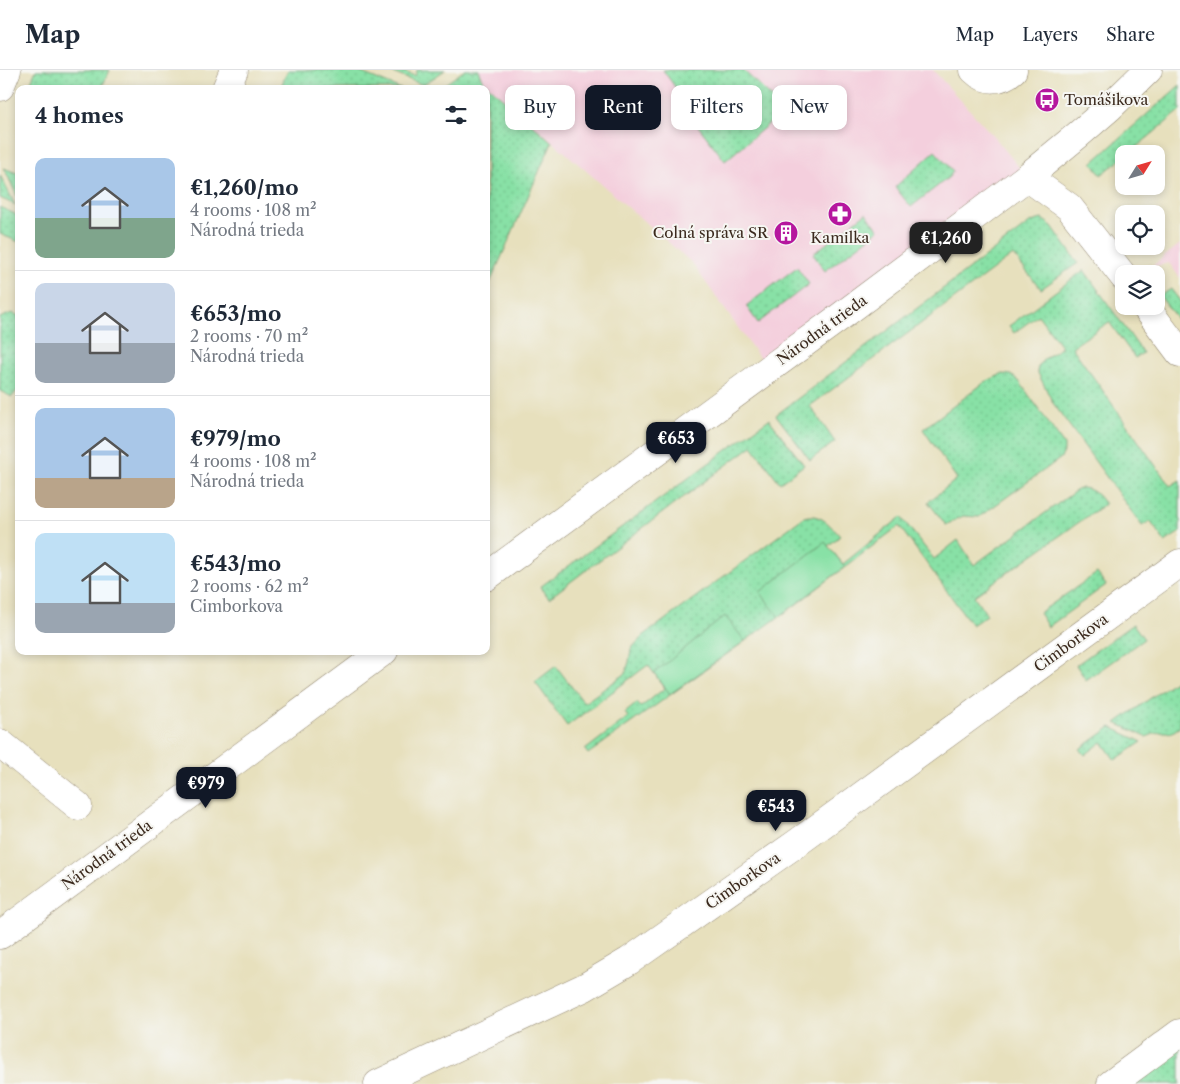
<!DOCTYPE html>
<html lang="en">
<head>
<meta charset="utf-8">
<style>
  :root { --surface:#fff; --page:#f2f2f3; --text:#1f2937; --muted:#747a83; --line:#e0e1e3; --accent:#111827 }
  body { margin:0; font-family:"Libre Caslon Text",serif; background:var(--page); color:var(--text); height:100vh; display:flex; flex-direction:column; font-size:19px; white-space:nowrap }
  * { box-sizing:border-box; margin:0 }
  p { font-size:16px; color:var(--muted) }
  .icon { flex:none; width:28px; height:28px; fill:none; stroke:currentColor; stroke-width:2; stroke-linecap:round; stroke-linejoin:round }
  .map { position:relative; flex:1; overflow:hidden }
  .panel { position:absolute; left:15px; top:15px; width:475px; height:570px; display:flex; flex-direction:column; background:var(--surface); border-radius:10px; box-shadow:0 2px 8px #0003 }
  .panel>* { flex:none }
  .hud { position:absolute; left:505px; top:15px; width:475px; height:45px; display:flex; gap:10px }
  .needle { width:32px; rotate:53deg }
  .fabs { position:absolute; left:1115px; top:75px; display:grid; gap:10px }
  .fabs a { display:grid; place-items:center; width:50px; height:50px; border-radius:10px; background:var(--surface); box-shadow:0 2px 8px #0003; font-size:25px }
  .price { position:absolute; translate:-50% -42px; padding:0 11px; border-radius:10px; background:var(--accent); color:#fff; font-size:16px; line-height:32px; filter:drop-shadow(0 1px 2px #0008) }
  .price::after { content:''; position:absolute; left:50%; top:30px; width:15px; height:11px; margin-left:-8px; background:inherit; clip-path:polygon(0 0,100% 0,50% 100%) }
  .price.current { background:#222; color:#fff }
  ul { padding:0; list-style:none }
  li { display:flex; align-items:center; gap:15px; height:125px; padding:0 20px }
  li+li { border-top:1px solid var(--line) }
  li span { display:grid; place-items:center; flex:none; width:140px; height:100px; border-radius:10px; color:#555 }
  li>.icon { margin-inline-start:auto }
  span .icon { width:60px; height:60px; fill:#fffc; stroke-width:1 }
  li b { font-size:21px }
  h2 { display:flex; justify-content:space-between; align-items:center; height:60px; padding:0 20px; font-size:21px }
  .chip { padding:0 18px; border-radius:10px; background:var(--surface); box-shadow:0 2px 8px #0003; font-size:18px; line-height:45px }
  .chip.current { background:var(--accent); color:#fff }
  header { display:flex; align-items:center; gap:30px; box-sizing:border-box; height:70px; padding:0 25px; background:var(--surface); border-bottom:1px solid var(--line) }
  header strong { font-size:24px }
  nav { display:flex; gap:28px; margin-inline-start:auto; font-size:18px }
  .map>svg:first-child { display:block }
  .built { fill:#f4cfdd }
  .grass { fill:url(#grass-dots); stroke:#628662 }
  .garden { fill:#88e1a6; stroke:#628662 }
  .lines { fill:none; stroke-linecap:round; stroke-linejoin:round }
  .minor-casing { stroke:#91856e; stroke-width:29 }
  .minor { stroke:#fff; stroke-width:28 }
  .labels { text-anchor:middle; stroke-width:4; stroke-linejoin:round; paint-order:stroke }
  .poi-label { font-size:15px; fill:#3b2a1e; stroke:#f6f6f2; text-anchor:start }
  .street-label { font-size:15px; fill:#3b2a1e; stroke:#f6f6f2 }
</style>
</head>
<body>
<header>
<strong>Map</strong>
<nav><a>Map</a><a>Layers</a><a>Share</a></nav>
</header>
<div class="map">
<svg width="1180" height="1014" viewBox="0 0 1180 1014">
  <defs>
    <pattern id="grass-dots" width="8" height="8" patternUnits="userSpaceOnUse" patternTransform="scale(1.25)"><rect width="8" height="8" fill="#88e1a6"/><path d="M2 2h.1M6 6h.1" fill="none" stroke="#76c18e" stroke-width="1.8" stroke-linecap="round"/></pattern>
  </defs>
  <rect width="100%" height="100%" fill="#f6f6f2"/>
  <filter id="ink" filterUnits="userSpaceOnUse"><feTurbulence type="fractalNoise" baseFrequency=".02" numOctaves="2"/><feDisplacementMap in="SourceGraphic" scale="10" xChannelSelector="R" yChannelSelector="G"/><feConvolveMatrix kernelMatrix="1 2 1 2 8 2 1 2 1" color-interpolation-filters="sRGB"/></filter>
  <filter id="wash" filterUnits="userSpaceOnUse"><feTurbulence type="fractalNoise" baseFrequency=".0096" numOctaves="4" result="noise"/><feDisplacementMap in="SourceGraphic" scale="20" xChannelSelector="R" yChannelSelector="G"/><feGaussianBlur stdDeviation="1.12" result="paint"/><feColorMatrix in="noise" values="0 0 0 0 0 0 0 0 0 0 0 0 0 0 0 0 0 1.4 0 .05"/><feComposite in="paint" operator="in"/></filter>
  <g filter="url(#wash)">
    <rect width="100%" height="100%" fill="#e7e0bd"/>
    <g class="built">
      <polygon points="476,0 933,0 997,70 1027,107 768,300 692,193 483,11"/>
      <polygon points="1180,174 1180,208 1169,193 1151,197"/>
    </g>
    <g class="grass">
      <polygon points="36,0 110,0 101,19 28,19"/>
      <polygon points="288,0 355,0 401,19 280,19"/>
      <polygon points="385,0 399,0 415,6 417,0 445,0 423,15"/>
      <polygon points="465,0 479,0 479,3 483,11 552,72 486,222 486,19 438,19"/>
      <polygon points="663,0 743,0 785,40 725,91 679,31 683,28"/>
      <polygon points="1180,15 1180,41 1128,84 1124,84 1124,87 1101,105 1092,93"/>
      <polygon points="935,81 953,101 949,107 911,137 895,117"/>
      <polygon points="4,98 19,104 19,130"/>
      <polygon points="0,105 15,135 0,128"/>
      <polygon points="0,137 15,144 19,150 19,172 0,164"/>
      <polygon points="866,143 879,160 825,201 813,184"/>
      <polygon points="1042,149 1052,156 1078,193 1041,219 1013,185 810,336 835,372 810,390 776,345 1031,152"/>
      <polygon points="797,197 809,214 758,253 746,236"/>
      <path d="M1084 200 1143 283 1135 288 1109 252 1072 277 1170 416 1180 410V462L1165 472 1150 451 1142 456 1053 333 1037 301C1039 289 1053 284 1062 277L1038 245 1014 263 1009 256Z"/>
      <polygon points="1171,219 1180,231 1180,253 1160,226"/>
      <polygon points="12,243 19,246 19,318 12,327 0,321 0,248"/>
      <polygon points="1002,304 1011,305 1019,311 1064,375 1064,382 1061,388 979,447 963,446 946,455 928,432 957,409 923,359 985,312"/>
      <polygon points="769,349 804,395 780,413 752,376 549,528 540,517"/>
      <path d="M1081 418C1093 418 1098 425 1105 434L974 526 987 545 972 555 899 456 794 536 588 684 585 680 628 647 625 643 637 633 641 637 665 618 648 595 567 656 535 612 556 596 584 633 625 604 629 592 631 579 643 566 804 447C820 442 830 455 840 466L828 476 843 494 901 447 934 489 958 470 974 495 1074 422Z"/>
      <polygon points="1097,503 1106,515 1048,557 1039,543"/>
      <polygon points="1133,554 1144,569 1086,610 1076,595"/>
      <path d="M1180 607V657L1171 663C1161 660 1155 664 1146 667L1116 653Z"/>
      <polygon points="1111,657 1142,672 1115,690 1102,672 1085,685 1080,679"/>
      <polygon points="1180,976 1180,1014 1128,1014"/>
    </g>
    <g class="garden">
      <polygon points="825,472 845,497 779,547 760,522"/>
      <polygon points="725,546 745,571 670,624 654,603"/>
    </g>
  </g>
  <g filter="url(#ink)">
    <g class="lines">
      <defs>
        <g id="minor">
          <path d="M974 0C986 12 1001 11 1013 0"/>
          <polyline points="0,17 7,0"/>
          <polyline points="226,19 234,0"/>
          <polyline points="1027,107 1069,137 1124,207"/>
          <polyline points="1145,236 1180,283"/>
          <polyline points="486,507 840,247 1027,107 1079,64 1109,38 1148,0"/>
          <polyline points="0,673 78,736"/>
          <polyline points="0,865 384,581"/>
          <polyline points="378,1014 585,917 629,891 797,773 1180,493"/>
          <polyline points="1111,1014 1180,963"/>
        </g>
      </defs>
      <use href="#minor" class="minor-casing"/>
      <use href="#minor" class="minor"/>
    </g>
  </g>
  <defs>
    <symbol id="bus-disc" viewBox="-11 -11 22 22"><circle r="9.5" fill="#b5179e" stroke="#f6f6f2"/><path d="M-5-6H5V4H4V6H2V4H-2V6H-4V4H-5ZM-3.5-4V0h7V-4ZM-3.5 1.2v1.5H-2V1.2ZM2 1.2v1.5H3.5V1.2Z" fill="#fff"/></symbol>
    <symbol id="pharmacy-disc" viewBox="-11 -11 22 22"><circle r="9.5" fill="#b5179e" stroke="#f6f6f2"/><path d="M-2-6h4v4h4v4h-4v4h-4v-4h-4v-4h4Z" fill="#fff"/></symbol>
    <symbol id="building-disc" viewBox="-11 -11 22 22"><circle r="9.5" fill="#b5179e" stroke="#f6f6f2"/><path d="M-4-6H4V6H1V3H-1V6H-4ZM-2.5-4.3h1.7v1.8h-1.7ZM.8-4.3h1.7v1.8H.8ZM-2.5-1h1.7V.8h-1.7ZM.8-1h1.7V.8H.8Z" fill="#fff"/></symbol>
  </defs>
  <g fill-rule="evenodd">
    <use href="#bus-disc" x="1033" y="16" width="28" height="28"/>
    <use href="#pharmacy-disc" x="826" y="130" width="28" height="28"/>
    <use href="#building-disc" x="772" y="149" width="28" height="28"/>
  </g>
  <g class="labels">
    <g class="poi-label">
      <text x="1064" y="35">Tomášikova</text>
      <text x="768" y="168" text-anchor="end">Colná správa SR</text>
      <text x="840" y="173" text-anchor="middle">Kamilka</text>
    </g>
    <g class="street-label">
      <text transform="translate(822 260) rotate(-36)" y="5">Národná trieda</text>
      <text transform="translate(1071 573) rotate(-36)" y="5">Cimborkova</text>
      <text transform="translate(107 785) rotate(-36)" y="5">Národná trieda</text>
      <text transform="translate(743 811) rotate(-35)" y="5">Cimborkova</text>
    </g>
  </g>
</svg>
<div class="fabs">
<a><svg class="needle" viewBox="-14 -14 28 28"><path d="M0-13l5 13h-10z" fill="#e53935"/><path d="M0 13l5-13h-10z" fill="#747a83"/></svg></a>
<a><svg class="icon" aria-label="locate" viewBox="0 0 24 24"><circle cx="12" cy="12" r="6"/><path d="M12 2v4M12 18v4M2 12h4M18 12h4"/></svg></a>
<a><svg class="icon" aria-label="layers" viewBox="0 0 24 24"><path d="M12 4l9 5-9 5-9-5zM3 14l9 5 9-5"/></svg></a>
</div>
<b class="price current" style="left:946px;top:194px">€1,260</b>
<b class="price" style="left:676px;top:394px">€653</b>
<b class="price" style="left:206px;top:739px">€979</b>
<b class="price" style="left:776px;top:762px">€543</b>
<div class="hud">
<a class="chip">Buy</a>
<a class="chip current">Rent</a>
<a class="chip">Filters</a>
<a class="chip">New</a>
</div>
<section class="panel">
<h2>4 homes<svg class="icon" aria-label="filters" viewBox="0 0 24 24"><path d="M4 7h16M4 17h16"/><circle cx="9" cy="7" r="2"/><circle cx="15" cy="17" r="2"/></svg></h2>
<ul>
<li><span style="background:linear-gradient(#a9c7e8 60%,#7fa58c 0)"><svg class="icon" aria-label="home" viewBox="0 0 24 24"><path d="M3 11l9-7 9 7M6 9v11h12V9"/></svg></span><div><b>€1,260/mo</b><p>4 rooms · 108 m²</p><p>Národná trieda</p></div></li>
<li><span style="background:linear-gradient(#c9d6e8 60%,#9aa5b1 0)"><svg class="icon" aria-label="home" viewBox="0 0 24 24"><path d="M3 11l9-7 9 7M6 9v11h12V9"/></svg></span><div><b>€653/mo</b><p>2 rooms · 70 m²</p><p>Národná trieda</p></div></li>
<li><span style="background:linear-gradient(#a9c7e8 70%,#b9a48a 0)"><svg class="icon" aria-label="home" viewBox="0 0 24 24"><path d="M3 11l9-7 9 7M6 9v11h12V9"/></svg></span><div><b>€979/mo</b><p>4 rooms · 108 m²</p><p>Národná trieda</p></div></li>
<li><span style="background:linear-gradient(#bfe0f5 70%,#9aa5b1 0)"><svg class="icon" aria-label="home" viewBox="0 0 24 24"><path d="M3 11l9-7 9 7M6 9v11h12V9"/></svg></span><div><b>€543/mo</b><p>2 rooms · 62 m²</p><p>Cimborkova</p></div></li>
</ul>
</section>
</div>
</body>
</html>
